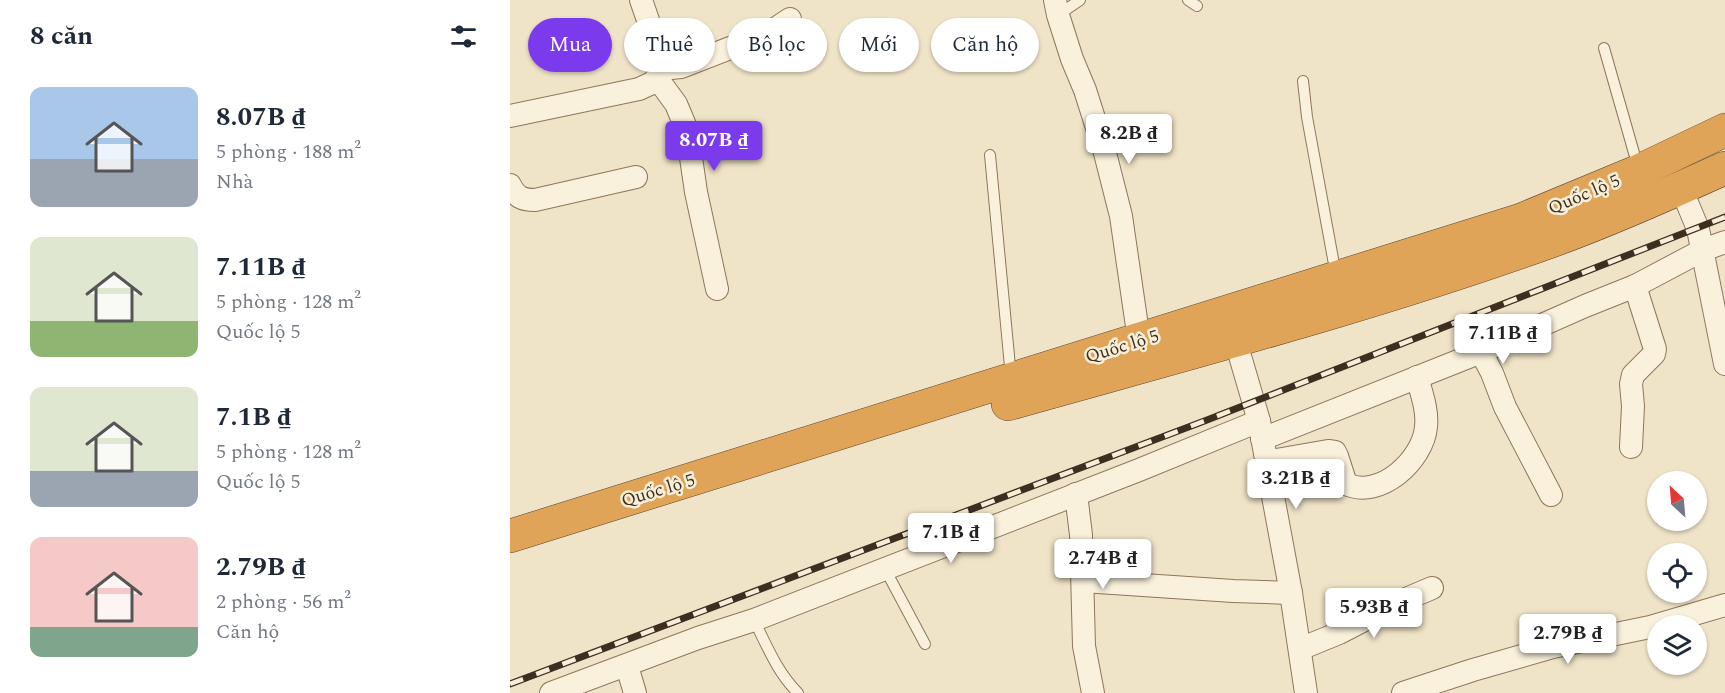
<!DOCTYPE html>
<html lang="vi">
<head>
<meta charset="utf-8">
<style>
  :root { --surface:#fff; --page:#f6f6f7; --text:#1f2937; --muted:#747a83; --accent:#7c3aed }
  body { margin:0; font-family:Spectral,serif; background:var(--page); color:var(--text); height:100vh; display:flex; flex-direction:column; font-size:22px; white-space:nowrap }
  * { box-sizing:border-box; margin:0 }
  p { font-size:20px; color:var(--muted) }
  .icon { flex:none; width:33px; height:33px; fill:none; stroke:currentColor; stroke-width:2; stroke-linecap:round; stroke-linejoin:round }
  .map { position:relative; flex:1; overflow:hidden }
  .panel { display:flex; flex-direction:column; background:var(--surface); width:510px }
  .panel>* { flex:none }
  .top-card { position:absolute; left:18px; top:18px; width:570px; height:54px; display:flex; gap:12px }
  .needle { width:39px; rotate:334deg }
  .fabs { position:absolute; left:1137px; top:471px; display:grid; gap:12px }
  .fabs a { display:grid; place-items:center; width:60px; height:60px; border-radius:50%; background:var(--surface); box-shadow:0 2px 4px #0004; font-size:30px }
  .price { position:absolute; translate:-50% -51px; padding:0 14px; border-radius:6px; background:#fff; color:#222; font-size:20px; line-height:39px; filter:drop-shadow(0 2px 3px #0008) }
  .price::after { content:''; position:absolute; left:50%; top:36px; width:18px; height:14px; margin-left:-9px; background:inherit; clip-path:polygon(0 0,100% 0,50% 100%) }
  .price.active { background:var(--accent); color:#fff }
  ul { padding:0; list-style:none }
  li { display:flex; align-items:center; gap:18px; height:150px; padding:0 30px }
  li span { display:grid; place-items:center; flex:none; width:168px; height:120px; border-radius:12px; color:#555 }
  li>.icon { margin-inline-start:auto }
  span .icon { width:72px; height:72px; fill:#fffc; stroke-width:1 }
  li b { font-size:26px }
  h2 { display:flex; justify-content:space-between; align-items:center; height:72px; padding:0 30px; font-size:26px }
  .chip { padding:0 21px; border-radius:27px; background:var(--surface); box-shadow:0 2px 4px #0004; font-size:21px; line-height:54px }
  .chip.active { background:var(--accent); color:#fff }
  main { display:flex; flex:1; min-height:0 }
  .map>svg:first-child { display:block }
  .lines { fill:none; stroke-linecap:round; stroke-linejoin:round }
  .lane-casing { stroke:#8d765c; stroke-width:12 }
  .street-casing { stroke:#8d765c; stroke-width:24 }
  .highway-casing { stroke:#5b4430; stroke-width:34 }
  .lane { stroke:#faf1dc; stroke-width:10 }
  .street { stroke:#faf1dc; stroke-width:22 }
  .highway { stroke:#e0a458; stroke-width:33 }
  .rail-casing { stroke:#3d2e20; stroke-width:7 }
  .rail { stroke:#f7eed8; stroke-width:4.5; stroke-dasharray:14; stroke-linecap:butt }
  .labels { text-anchor:middle; stroke-width:5; stroke-linejoin:round; paint-order:stroke }
  .street-label { font-size:18px; fill:#3d2e20; stroke:#f7eed8 }
</style>
</head>
<body>
<main>
<section class="panel">
<h2>8 căn<svg class="icon" aria-label="filters" viewBox="0 0 24 24"><path d="M4 7h16M4 17h16"/><circle cx="9" cy="7" r="2"/><circle cx="15" cy="17" r="2"/></svg></h2>
<ul>
<li><span style="background:linear-gradient(#a9c7e8 60%,#9aa5b1 0)"><svg class="icon" aria-label="home" viewBox="0 0 24 24"><path d="M3 11l9-7 9 7M6 9v11h12V9"/></svg></span><div><b>8.07B ₫</b><p>5 phòng · 188 m²</p><p>Nhà</p></div></li>
<li><span style="background:linear-gradient(#dfe7d0 70%,#8fb573 0)"><svg class="icon" aria-label="home" viewBox="0 0 24 24"><path d="M3 11l9-7 9 7M6 9v11h12V9"/></svg></span><div><b>7.11B ₫</b><p>5 phòng · 128 m²</p><p>Quốc lộ 5</p></div></li>
<li><span style="background:linear-gradient(#dfe7d0 70%,#9aa5b1 0)"><svg class="icon" aria-label="home" viewBox="0 0 24 24"><path d="M3 11l9-7 9 7M6 9v11h12V9"/></svg></span><div><b>7.1B ₫</b><p>5 phòng · 128 m²</p><p>Quốc lộ 5</p></div></li>
<li><span style="background:linear-gradient(#f6c9c9 75%,#7fa58c 0)"><svg class="icon" aria-label="home" viewBox="0 0 24 24"><path d="M3 11l9-7 9 7M6 9v11h12V9"/></svg></span><div><b>2.79B ₫</b><p>2 phòng · 56 m²</p><p>Căn hộ</p></div></li>
</ul>
</section>
<div class="map">
<svg width="1215" height="693" viewBox="0 0 1215 693">
  <rect width="100%" height="100%" fill="#f0e4c8"/>
  <g class="lines">
    <defs>
      <g id="lane">
        <polyline points="678,0 687,6"/>
        <polyline points="548,15 570,0"/>
        <polyline points="1094,48 1128,167"/>
        <polyline points="793,81 797,117 826,275"/>
        <polyline points="480,155 501,377"/>
        <polyline points="375,569 415,644"/>
        <path d="M244 620C257 646 267 672 288 693"/>
      </g>
      <g id="street">
        <polyline points="545,0 548,15 562,59 575,90 595,153 611,216 629,340"/>
        <polyline points="151,69 171,67 259,33 280,19"/>
        <polyline points="147,78 166,104 177,130 186,192 207,289"/>
        <polyline points="0,116 129,89 142,83 151,74 148,49 131,0"/>
        <path d="M0 185C6 197 12 200 25 200L126 177"/>
        <polyline points="1171,188 1188,229 1215,364"/>
        <polyline points="725,339 749,421 781,593 796,693"/>
        <polyline points="971,352 982,373 995,407 1041,495"/>
        <polyline points="752,439 971,352 1075,306 1125,286 1193,250 1215,242"/>
        <polyline points="1121,447 1123,406 1121,384 1123,375 1144,354 1145,349 1125,286"/>
        <path d="M755 462 818 451 825 452 827 456 836 484C870 500 913 460 916 427 918 410 911 392 907 377"/>
        <polyline points="566,494 571,535 574,646 583,693"/>
        <polyline points="573,581 723,591 781,593"/>
        <polyline points="790,649 829,633 889,602 922,588"/>
        <polyline points="117,666 125,693"/>
        <polyline points="41,693 188,638 244,620 629,470 749,421"/>
        <polyline points="893,693 963,670 1043,647 1140,627 1215,605"/>
      </g>
      <g id="highway">
        <path d="M498 404C682 352 868 304 1047 239 1104 218 1160 193 1215 168"/>
        <polyline points="0,536 1011,220 1129,171 1215,130"/>
      </g>
    </defs>
    <use href="#lane" class="lane-casing"/>
    <use href="#street" class="street-casing"/>
    <use href="#highway" class="highway-casing"/>
    <use href="#lane" class="lane"/>
    <use href="#street" class="street"/>
    <use href="#highway" class="highway"/>
    <defs>
      <polyline id="rail" points="0,684 697,420 1215,217"/>
    </defs>
    <use href="#rail" class="rail-casing"/>
    <use href="#rail" class="rail"/>
  </g>
  <g class="labels">
    <g class="street-label">
      <text transform="translate(1074 194) rotate(-23)" y="6">Quốc lộ 5</text>
      <text transform="translate(612 346) rotate(-17)" y="6">Quốc lộ 5</text>
      <text transform="translate(148 490) rotate(-17)" y="6">Quốc lộ 5</text>
    </g>
  </g>
</svg>
<div class="fabs">
<a><svg class="needle" viewBox="-14 -14 28 28"><path d="M0-13l5 13h-10z" fill="#e53935"/><path d="M0 13l5-13h-10z" fill="#747a83"/></svg></a>
<a><svg class="icon" aria-label="locate" viewBox="0 0 24 24"><circle cx="12" cy="12" r="6"/><path d="M12 2v4M12 18v4M2 12h4M18 12h4"/></svg></a>
<a><svg class="icon" aria-label="layers" viewBox="0 0 24 24"><path d="M12 4l9 5-9 5-9-5zM3 14l9 5 9-5"/></svg></a>
</div>
<b class="price" style="left:619px;top:165px">8.2B ₫</b>
<b class="price active" style="left:204px;top:172px">8.07B ₫</b>
<b class="price" style="left:993px;top:365px">7.11B ₫</b>
<b class="price" style="left:786px;top:510px">3.21B ₫</b>
<b class="price" style="left:441px;top:564px">7.1B ₫</b>
<b class="price" style="left:593px;top:590px">2.74B ₫</b>
<b class="price" style="left:864px;top:639px">5.93B ₫</b>
<b class="price" style="left:1058px;top:665px">2.79B ₫</b>
<div class="top-card">
<a class="chip active">Mua</a>
<a class="chip">Thuê</a>
<a class="chip">Bộ lọc</a>
<a class="chip">Mới</a>
<a class="chip">Căn hộ</a>
</div>
</div>
</main>
</body>
</html>
